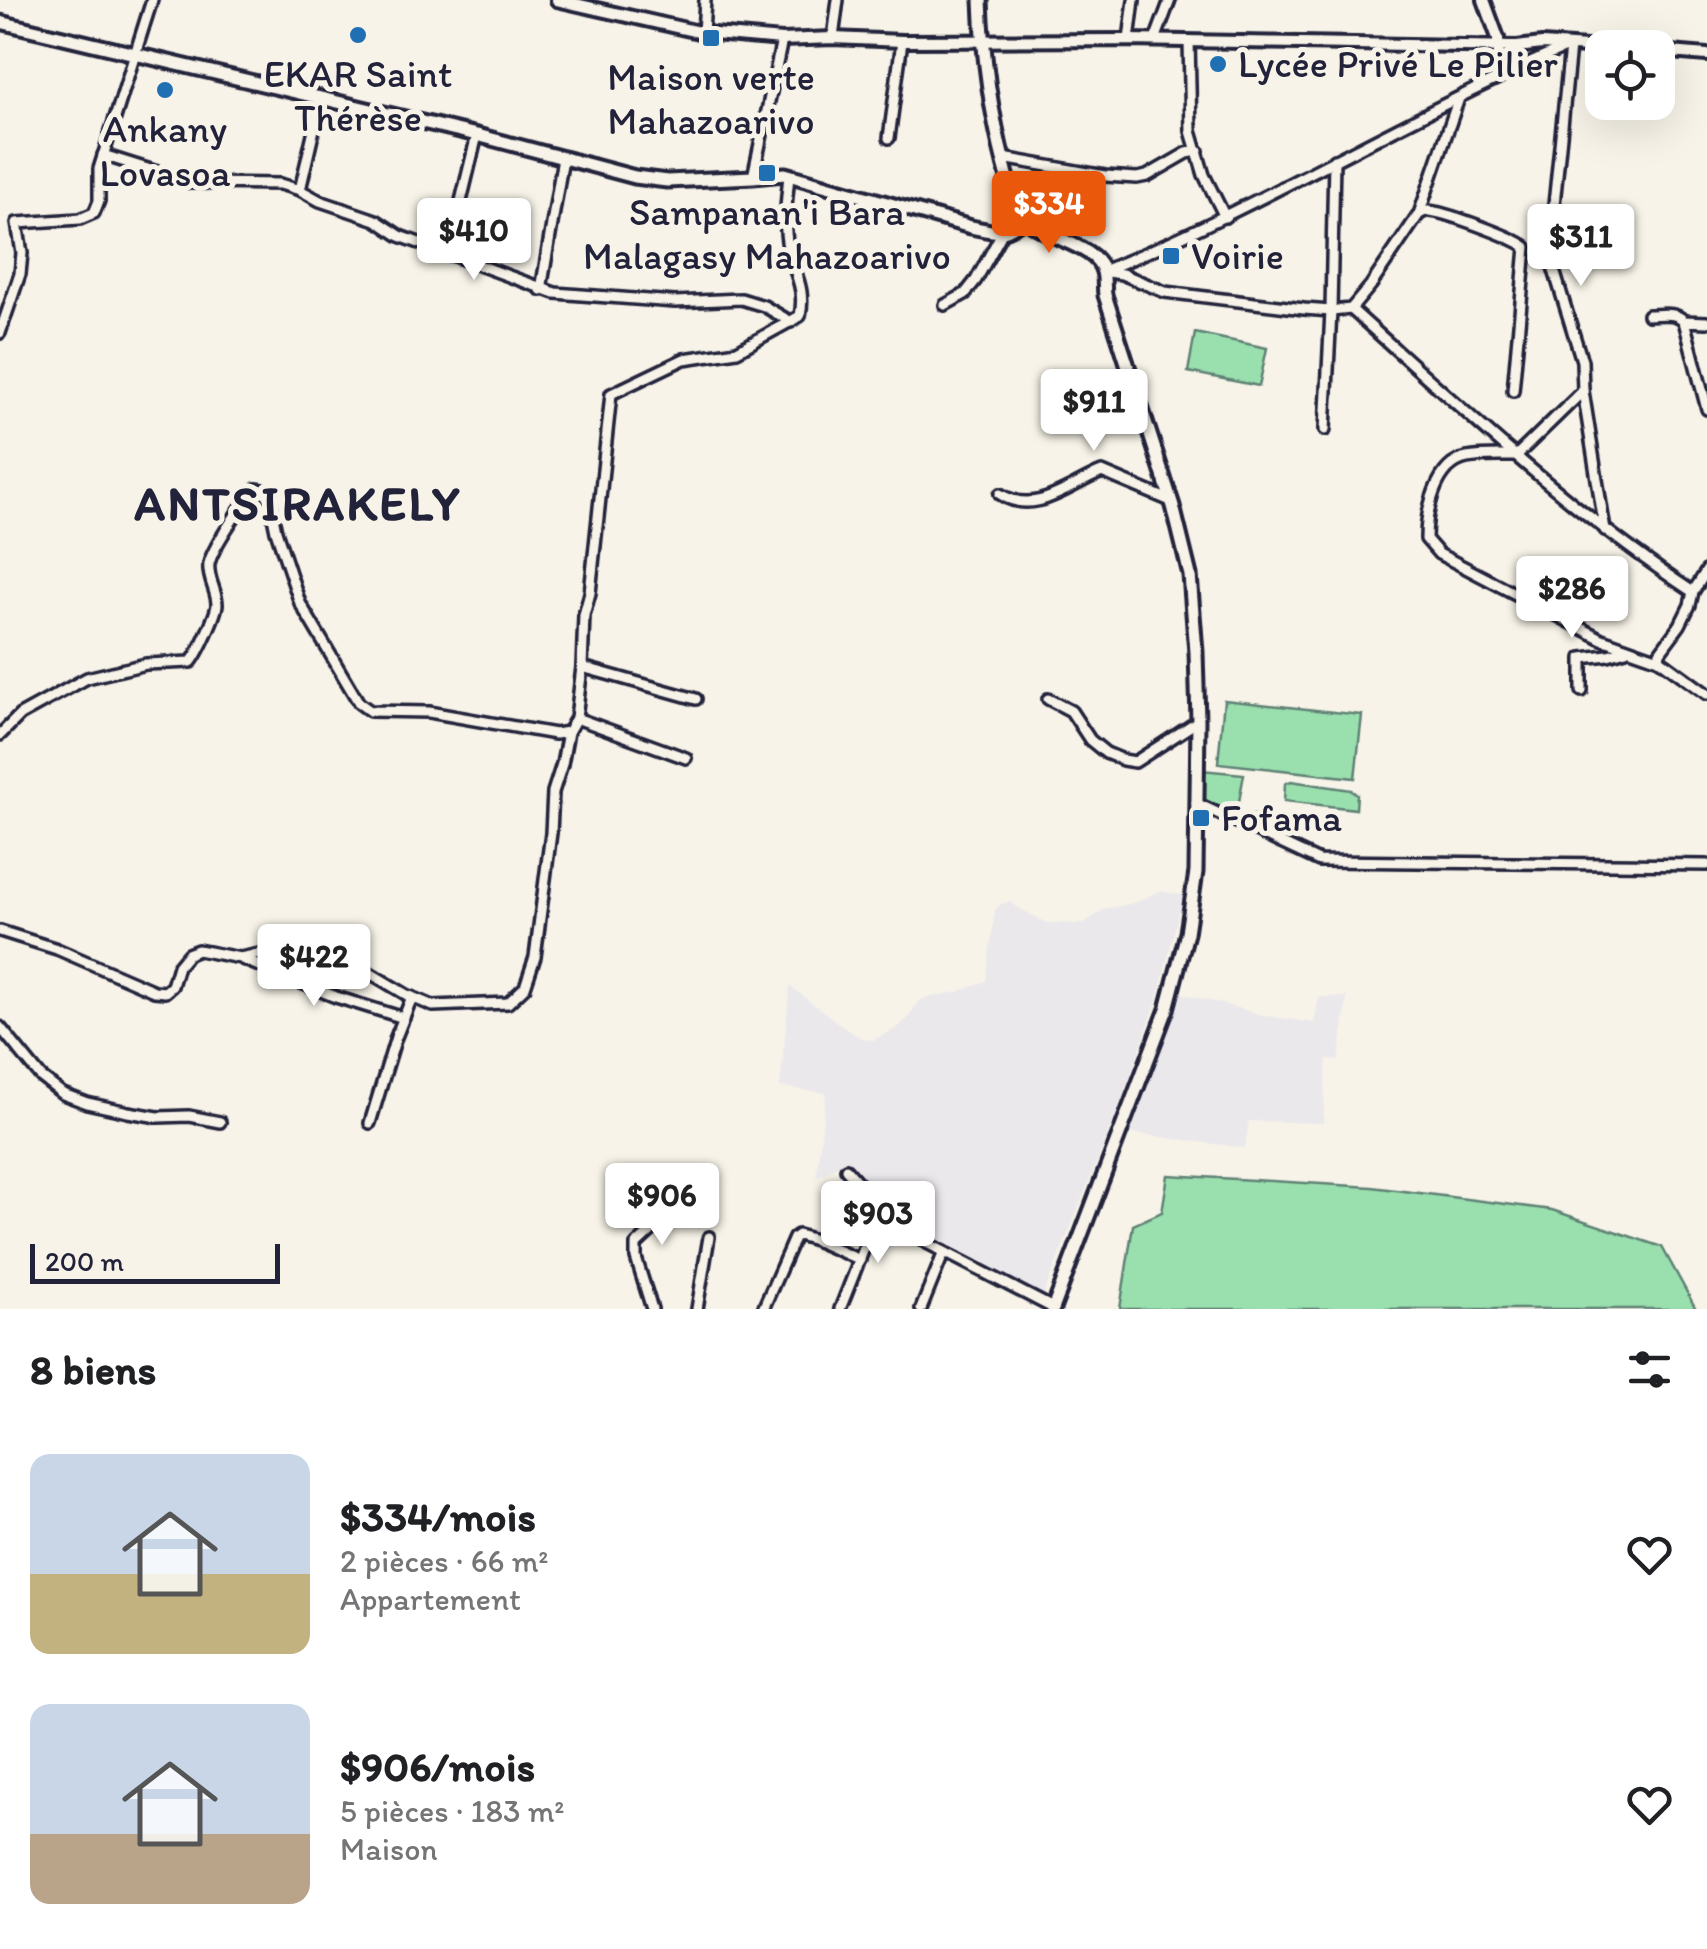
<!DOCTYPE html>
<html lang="fr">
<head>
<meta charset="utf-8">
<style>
  :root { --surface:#fff; --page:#f6f6f6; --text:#202124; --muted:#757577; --accent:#ea580c }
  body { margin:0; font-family:Itim,sans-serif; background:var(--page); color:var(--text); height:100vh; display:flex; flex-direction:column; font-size:38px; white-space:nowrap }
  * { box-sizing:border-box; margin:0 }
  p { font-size:32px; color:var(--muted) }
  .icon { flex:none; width:55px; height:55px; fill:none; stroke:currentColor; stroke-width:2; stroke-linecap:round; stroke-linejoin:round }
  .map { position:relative; height:1309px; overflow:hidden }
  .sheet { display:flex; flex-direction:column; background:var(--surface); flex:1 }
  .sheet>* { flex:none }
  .controls { position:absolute; left:1585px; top:30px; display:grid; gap:20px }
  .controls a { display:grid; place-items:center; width:90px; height:90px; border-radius:20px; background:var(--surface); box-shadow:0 10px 40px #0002; font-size:50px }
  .scale { position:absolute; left:30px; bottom:25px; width:250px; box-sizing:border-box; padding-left:10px; border:5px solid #22223b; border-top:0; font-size:28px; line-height:35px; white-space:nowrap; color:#22223b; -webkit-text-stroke:8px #f7f3e8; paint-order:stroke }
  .price { position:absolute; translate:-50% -85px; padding:0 22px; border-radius:10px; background:#fff; color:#222; font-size:32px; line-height:65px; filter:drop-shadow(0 2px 5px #0008) }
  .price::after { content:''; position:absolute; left:50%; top:60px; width:30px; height:22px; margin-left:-15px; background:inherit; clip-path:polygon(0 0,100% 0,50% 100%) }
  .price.selected { background:var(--accent); color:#fff }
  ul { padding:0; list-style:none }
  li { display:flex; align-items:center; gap:30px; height:250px; padding:0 30px }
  li span { display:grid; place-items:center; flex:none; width:280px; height:200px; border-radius:20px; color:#555 }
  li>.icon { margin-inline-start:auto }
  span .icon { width:120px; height:120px; fill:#fffc; stroke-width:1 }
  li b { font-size:42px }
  h2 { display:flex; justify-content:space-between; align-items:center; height:120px; padding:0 30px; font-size:42px }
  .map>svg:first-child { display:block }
  .built { fill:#ebe8ec }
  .green { fill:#9ae0ae; stroke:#5e8174; stroke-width:2.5 }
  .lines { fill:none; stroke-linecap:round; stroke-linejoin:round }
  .minor-casing { stroke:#22223b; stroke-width:16 }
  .tertiary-casing { stroke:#22223b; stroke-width:18 }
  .secondary-casing { stroke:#22223b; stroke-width:19 }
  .minor { stroke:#f7f3e8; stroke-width:9 }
  .tertiary { stroke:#f7f3e8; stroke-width:10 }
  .secondary { stroke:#f7f3e8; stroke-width:11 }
  .poi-dot { fill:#1f6fb2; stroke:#f7f3e8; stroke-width:4 }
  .labels { text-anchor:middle; stroke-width:10; stroke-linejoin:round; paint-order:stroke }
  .poi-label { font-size:38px; fill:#22223b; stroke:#f7f3e8 }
  .district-label { font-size:48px; font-weight:bold; letter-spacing:2.5px; fill:#22223b; stroke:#f7f3e8 }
</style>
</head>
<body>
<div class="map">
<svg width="1707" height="1309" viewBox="0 0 1707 1309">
  <rect width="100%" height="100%" fill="#f7f3e8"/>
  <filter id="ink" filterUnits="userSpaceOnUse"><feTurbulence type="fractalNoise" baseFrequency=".01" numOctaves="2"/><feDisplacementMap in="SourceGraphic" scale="20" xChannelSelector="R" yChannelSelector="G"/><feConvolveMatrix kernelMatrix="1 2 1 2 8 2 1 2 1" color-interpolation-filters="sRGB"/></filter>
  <g filter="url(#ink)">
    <g class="built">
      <polygon points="1159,891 1183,895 1158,998 1121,1102 1041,1301 923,1241 880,1208 842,1163 816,1178 826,1093 780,1087 790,986 846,1029 864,1039 873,1040 896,1029 908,1018 918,1002 927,997 958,992 986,981 995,910 1002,903 1010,902 1017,907 1047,923 1083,924 1105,909 1134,903"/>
      <polygon points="1178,992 1263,1015 1314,1023 1319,997 1347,997 1339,1061 1327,1059 1323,1123 1249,1121 1245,1148 1129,1133"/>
    </g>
    <g class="green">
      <polygon points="1195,333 1267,348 1259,386 1188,372"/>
      <polygon points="1224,700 1362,715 1355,778 1218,763"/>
      <polygon points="1201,770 1244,774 1238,807 1242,813 1260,815 1258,830 1201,801"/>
      <polygon points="1291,781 1351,790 1357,794 1356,809 1284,801 1285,784"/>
      <polygon points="1168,1175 1372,1187 1552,1210 1662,1247 1696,1309 1120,1309 1133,1225 1162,1212"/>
    </g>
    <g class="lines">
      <defs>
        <g id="minor">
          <polyline points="703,33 705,0"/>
          <polyline points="833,38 838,0"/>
          <polyline points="1129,40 1134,0"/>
          <polyline points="1155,40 1170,0"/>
          <polyline points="1189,41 1191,131 1204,175 1225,217"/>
          <polyline points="1498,46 1500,76"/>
          <polyline points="1570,47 1549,254 1582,361 1583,391 1605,530"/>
          <polyline points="321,99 300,190 320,201 376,220 400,236 555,293 675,302 741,299 764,306 791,322"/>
          <polyline points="889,138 902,41"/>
          <polyline points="103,155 192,183 280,184 300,190"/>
          <polyline points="1003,158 1105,176 1137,178 1147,176 1187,153 1198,151"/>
          <polyline points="753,177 782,40"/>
          <path d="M1419 214C1422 213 1424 211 1427 211 1441 210 1515 238 1526 247L1513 391"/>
          <polyline points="448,255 477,135"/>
          <path d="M1103 271C1262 206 1409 115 1567 47"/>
          <polyline points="1108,272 1122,274 1165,292 1304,309 1331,311 1351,309 1371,285 1419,214 1459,98"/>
          <polyline points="541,290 563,158"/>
          <polyline points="945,305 965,294 976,280 1002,233"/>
          <path d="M1351 309C1461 408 1569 510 1693 592"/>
          <path d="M1648 315C1660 315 1676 311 1684 321"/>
          <polyline points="1707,322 1684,321 1707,409"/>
          <polyline points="0,333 20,274 22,253 17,223 80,219 94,213 99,201 99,169 152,0"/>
          <path d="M1583 391 1516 456C1500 456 1482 455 1467 458 1435 464 1426 512 1426 539L1439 554 1602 639 1659 659 1707 694"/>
          <polyline points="1325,430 1331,311 1334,160"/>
          <path d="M1000 494C1035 517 1069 485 1102 472L1171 501"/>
          <polyline points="1659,659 1660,652 1680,625 1690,605 1693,592 1707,570"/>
          <polyline points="582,667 696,699"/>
          <polyline points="1582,691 1582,658 1608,655 1626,650"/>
          <polyline points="1048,699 1071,711 1090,740 1106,753 1123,760 1135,762 1198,721"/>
          <polyline points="576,718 686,758"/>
          <path d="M0 735 20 715 87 678 146 664 191 662C198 654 217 613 217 604 217 591 207 578 209 564 212 548 244 501 256 489L263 490 269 497 276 531 300 603 359 703 370 711 429 712 555 734 568 732"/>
          <polyline points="1196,803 1319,861 1707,865"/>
          <path d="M0 931 57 949 154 991 165 992 172 986 178 966 188 954 198 950 240 958 274 951 345 958 407 995 433 1006 508 1003 525 987 535 957 551 833 553 792 562 764 568 732 576 718 582 667 584 615 590 593 611 394 684 359 737 351 800 316C806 287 794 274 788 247 783 223 787 198 789 175"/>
          <polyline points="242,959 336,997 404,1018"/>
          <polyline points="0,1027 41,1077 63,1094 87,1103 128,1112 158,1117 189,1116 220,1122"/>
          <polyline points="370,1123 396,1037 412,997"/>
          <polyline points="846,1169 880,1208 923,1241 1053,1308"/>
          <polyline points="652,1309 636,1258 636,1245 664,1219 676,1194"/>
          <polyline points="697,1309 709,1237"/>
          <polyline points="763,1309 794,1238 798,1235 812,1239 860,1260"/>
          <polyline points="840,1309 880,1208"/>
          <polyline points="921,1309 944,1252"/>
        </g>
        <g id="tertiary">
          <polyline points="557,0 703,33 782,40 833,38 902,41 1129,40 1517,47 1542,44 1602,48"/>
          <polyline points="1484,0 1498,38 1498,46"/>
          <polyline points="1658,51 1707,55"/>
        </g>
        <g id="secondary">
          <path d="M981 0C983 56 991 113 1005 167 1009 181 1011 198 1018 211 1034 238 1097 242 1103 272 1105 279 1104 288 1105 295L1173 506 1190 575 1196 652 1198 721 1196 872 1187 933 1167 1009 1053 1309"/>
          <path d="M0 22 477 135 635 177 667 181 753 177 785 174 971 227C996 232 1004 237 1024 218"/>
        </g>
      </defs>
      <use href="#minor" class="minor-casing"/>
      <use href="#tertiary" class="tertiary-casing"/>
      <use href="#secondary" class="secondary-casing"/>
      <use href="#minor" class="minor"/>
      <use href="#tertiary" class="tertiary"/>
      <use href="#secondary" class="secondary"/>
    </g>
  </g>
  <g class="poi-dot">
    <circle cx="358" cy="35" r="10"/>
    <rect x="701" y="28" width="20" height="20" rx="5"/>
    <circle cx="1218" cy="64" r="10"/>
    <circle cx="165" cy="90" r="10"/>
    <rect x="757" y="163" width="20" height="20" rx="5"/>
    <rect x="1161" y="246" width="20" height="20" rx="5"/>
    <rect x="1191" y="808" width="20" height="20" rx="5"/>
  </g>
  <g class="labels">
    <g class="poi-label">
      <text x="1238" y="77" text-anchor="start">Lycée Privé Le Pilier</text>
      <text x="358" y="87">EKAR Saint<tspan x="358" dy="44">Thérèse</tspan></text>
      <text x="711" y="90">Maison verte<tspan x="711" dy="44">Mahazoarivo</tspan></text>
      <text x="165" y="142">Ankany<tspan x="165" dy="44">Lovasoa</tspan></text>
      <text x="767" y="225">Sampanan'i Bara<tspan x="767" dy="44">Malagasy Mahazoarivo</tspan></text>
      <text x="1191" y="269" text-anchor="start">Voirie</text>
      <text x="1221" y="831" text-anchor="start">Fofama</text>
    </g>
    <g class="district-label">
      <text x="298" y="520">ANTSIRAKELY</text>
    </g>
  </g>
</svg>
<div class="controls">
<a><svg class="icon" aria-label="locate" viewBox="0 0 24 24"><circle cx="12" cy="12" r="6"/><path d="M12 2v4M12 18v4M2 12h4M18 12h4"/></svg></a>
</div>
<div class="scale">200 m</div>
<b class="price selected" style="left:1049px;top:256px">$334</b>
<b class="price" style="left:474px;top:283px">$410</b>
<b class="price" style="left:1581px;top:289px">$311</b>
<b class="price" style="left:1094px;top:454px">$911</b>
<b class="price" style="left:1572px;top:641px">$286</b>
<b class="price" style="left:314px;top:1009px">$422</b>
<b class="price" style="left:662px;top:1248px">$906</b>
<b class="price" style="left:878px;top:1266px">$903</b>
</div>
<section class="sheet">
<h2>8 biens<svg class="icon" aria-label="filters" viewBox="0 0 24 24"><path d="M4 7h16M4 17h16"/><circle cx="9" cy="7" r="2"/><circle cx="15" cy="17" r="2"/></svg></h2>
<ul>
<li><span style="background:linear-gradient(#c9d6e8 60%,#c2b280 0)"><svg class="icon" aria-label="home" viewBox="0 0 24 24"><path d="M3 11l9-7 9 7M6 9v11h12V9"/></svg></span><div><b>$334/mois</b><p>2 pièces · 66 m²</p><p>Appartement</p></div><svg class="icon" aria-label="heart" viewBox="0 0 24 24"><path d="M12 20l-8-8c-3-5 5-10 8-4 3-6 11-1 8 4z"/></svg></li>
<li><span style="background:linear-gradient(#c9d6e8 65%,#b9a48a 0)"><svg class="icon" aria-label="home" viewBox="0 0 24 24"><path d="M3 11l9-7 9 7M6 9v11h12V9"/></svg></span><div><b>$906/mois</b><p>5 pièces · 183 m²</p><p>Maison</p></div><svg class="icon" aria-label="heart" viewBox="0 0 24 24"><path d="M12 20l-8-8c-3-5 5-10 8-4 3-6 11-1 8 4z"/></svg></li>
</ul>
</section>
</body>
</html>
